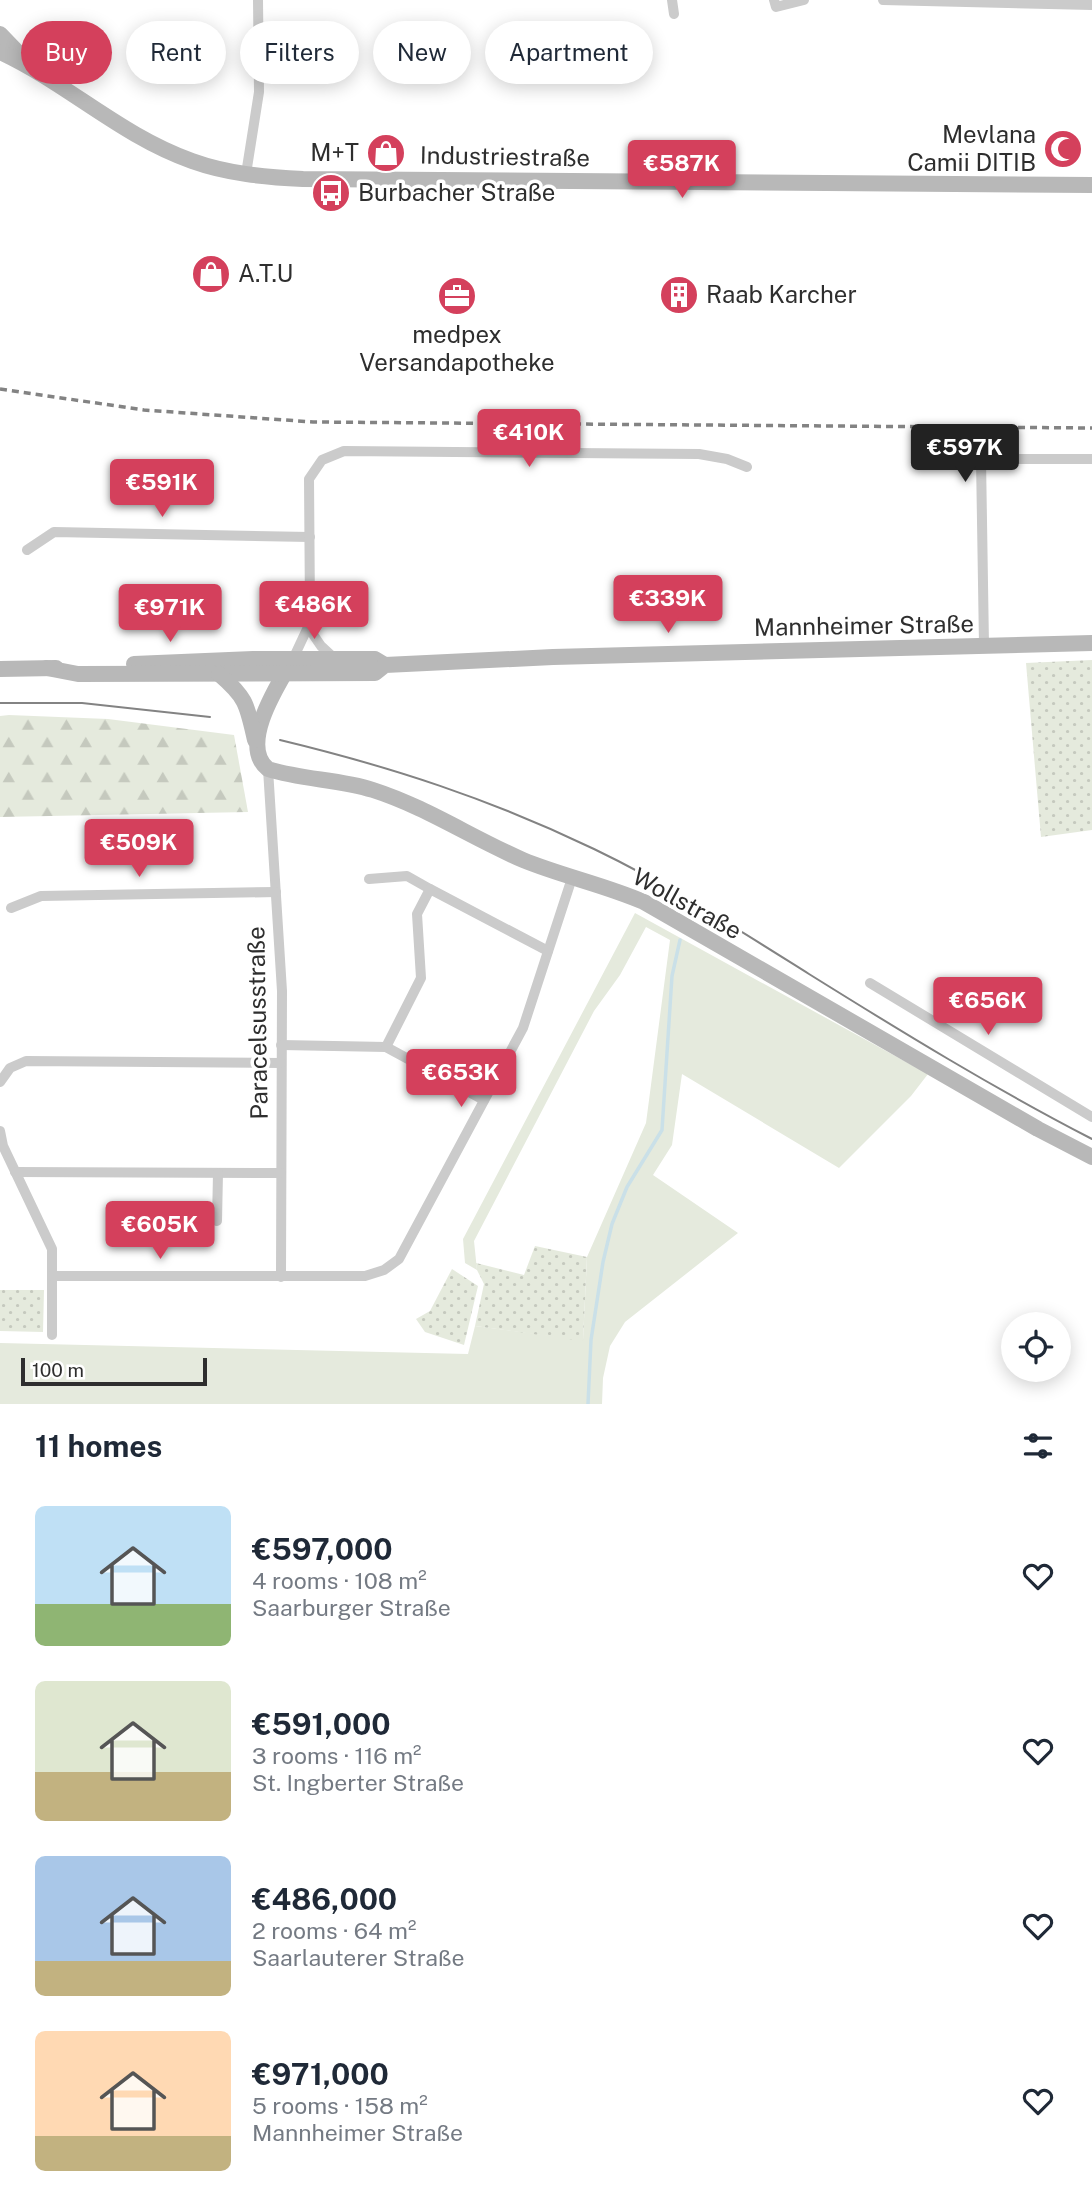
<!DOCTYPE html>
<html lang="en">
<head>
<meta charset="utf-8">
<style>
  :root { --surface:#fff; --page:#f2f2f3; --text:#1f2937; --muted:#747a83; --accent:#d4405c }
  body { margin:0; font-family:"Public Sans",sans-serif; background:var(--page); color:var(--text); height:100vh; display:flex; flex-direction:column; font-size:26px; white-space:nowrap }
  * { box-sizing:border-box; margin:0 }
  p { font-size:23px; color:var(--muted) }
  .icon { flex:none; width:38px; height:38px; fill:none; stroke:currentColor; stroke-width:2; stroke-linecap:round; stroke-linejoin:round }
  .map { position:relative; height:1404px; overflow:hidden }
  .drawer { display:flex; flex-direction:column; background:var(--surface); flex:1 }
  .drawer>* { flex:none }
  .top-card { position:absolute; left:21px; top:21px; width:700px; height:63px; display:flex; gap:14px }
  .fabs { position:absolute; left:1001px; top:1312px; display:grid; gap:14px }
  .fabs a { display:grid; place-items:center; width:70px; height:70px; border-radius:50%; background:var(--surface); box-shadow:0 4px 18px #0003; font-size:35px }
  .scale { position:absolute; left:21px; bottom:18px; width:186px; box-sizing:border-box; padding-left:7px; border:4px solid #2e2e2e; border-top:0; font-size:19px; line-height:24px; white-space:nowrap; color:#2e2e2e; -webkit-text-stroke:5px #fff; paint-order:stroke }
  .price { position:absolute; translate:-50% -60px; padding:0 16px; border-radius:7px; background:var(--accent); color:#fff; font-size:23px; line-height:46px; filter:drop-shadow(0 2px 4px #0008) }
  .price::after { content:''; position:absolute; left:50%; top:42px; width:21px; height:16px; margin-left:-10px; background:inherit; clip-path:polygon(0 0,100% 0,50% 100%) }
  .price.current { background:#222; color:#fff }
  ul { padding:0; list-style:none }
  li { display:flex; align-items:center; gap:21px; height:175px; padding:0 35px }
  li span { display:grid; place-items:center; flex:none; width:196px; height:140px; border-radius:10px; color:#555 }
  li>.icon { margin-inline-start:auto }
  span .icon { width:84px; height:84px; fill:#fffc; stroke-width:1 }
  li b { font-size:30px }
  h2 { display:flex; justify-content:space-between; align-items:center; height:84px; padding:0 35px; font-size:30px }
  .tag { padding:0 24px; border-radius:32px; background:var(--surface); box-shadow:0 4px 18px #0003; font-size:24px; line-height:63px }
  .tag.current { background:var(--accent); color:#fff }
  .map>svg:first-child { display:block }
  .grass { fill:#e5eadd }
  .forest { fill:url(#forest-firs) }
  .park { fill:url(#park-dots) }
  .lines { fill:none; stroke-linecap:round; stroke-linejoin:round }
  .stream { stroke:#cae0e8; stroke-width:3.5 }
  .street { stroke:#cbcbcb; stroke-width:10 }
  .secondary { stroke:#b8b8b8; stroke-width:16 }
  .tram { stroke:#838383; stroke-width:2 }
  .rail { stroke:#838383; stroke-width:3.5; stroke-dasharray:7 5; stroke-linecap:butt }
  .labels { text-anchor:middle; stroke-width:7; stroke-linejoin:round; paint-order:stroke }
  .poi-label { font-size:24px; fill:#2e2e2e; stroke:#fff; text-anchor:start }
  .street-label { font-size:24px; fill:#2e2e2e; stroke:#fff }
</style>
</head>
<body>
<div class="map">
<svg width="1092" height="1404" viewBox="0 0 1092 1404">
  <defs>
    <pattern id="forest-firs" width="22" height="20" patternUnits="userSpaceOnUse" patternTransform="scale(1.75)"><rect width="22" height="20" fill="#e5eadd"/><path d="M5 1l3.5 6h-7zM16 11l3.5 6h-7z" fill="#c5c9be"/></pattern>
    <pattern id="park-dots" width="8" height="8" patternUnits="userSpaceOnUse" patternTransform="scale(1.75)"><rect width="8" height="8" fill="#e5eadd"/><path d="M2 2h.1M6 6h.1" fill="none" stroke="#c5c9be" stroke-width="1.8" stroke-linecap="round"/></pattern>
  </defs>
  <rect width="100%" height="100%" fill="#fff"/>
  <polygon class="grass" points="635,913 928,1074 911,1096 839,1168 682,1074 672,1145 653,1175 738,1233 625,1322 610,1346 603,1378 602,1404 0,1404 0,1343 468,1354 475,1326 583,1340 587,1257 646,1123 670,940 646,927 620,975 594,1011 474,1241 477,1270 465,1263 463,1239"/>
  <polygon class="forest" points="9,715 108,719 234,735 248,812 0,817 0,716"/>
  <g class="park">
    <polygon points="1092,660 1092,830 1041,837 1026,663"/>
    <polygon points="535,1246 587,1257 583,1341 475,1326 484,1284 477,1270 476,1263 524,1275"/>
    <polygon points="452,1269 478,1286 464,1345 425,1332 416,1319 430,1311"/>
    <polygon points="0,1290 44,1290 43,1332 0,1331"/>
  </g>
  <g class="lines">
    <polyline class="stream" points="588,1404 591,1340 603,1262 612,1224 627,1187 662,1130 672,976 680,940"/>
    <g class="street">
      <polyline points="672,0 674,14"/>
      <polyline points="774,0 776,7 804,0"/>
      <polyline points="883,0 1092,5"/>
      <polyline points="246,174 259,92 258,0"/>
      <polyline points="27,550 54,532 310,537"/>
      <polyline points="308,627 321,646 335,659"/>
      <polyline points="984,645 981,459 1092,459"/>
      <polyline points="293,659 308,627 310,613 309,479 322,460 344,451 699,454 727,459 747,467"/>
      <polyline points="268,769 282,991 281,1277"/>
      <polyline points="369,879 407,876 430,889"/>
      <polyline points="11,908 41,896 276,892"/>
      <polyline points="870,983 1092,1117"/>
      <polyline points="281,1045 386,1047 484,1100"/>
      <polyline points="386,1047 421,978 417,914 430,889 548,951"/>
      <polyline points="0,1082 10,1068 26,1061 281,1063"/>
      <polyline points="0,1131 3,1146 52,1249 52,1335"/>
      <polyline points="15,1172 281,1173"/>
      <polyline points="217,1221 218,1173"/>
      <polyline points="52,1276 365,1276 384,1270 399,1259 523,1028 572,878"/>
    </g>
    <g class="secondary">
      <polyline points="0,34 24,59"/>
      <path d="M0 52C67 83 121 136 192 161 228 174 265 177 303 179L1092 185"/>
      <path d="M293 659C279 683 238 745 268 769 302 780 339 779 373 790 426 807 472 838 523 860 562 876 605 885 644 902L1038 1129 1092 1157"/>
      <polyline points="134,664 253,659 375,659 385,665"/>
      <polyline points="47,668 78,674 375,673 385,665 553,657 1092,643"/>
      <polyline points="0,669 56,668"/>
      <path d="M219 674C247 698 247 705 255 740"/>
    </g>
    <g class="tram">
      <polyline points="0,703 82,703 210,717"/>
      <path d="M280 740C392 767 490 799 594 849 669 885 739 930 809 974 902 1032 995 1089 1092 1139"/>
    </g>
    <polyline class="rail" points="0,389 144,410 313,422 1092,428"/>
  </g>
  <defs>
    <symbol id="mosque-disc" viewBox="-11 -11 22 22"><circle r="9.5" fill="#d4405c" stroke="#fff"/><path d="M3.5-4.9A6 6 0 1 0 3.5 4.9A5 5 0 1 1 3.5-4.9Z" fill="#fff"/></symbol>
    <symbol id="shop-disc" viewBox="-11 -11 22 22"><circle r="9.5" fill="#d4405c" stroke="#fff"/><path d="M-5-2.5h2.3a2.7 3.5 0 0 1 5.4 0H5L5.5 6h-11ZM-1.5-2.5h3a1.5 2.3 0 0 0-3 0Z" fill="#fff"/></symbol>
    <symbol id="bus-disc" viewBox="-11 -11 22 22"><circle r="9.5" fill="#d4405c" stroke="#fff"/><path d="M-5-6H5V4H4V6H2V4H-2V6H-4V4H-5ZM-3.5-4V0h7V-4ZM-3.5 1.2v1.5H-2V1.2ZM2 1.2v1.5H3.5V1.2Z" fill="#fff"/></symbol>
    <symbol id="building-disc" viewBox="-11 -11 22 22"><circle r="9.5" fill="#d4405c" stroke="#fff"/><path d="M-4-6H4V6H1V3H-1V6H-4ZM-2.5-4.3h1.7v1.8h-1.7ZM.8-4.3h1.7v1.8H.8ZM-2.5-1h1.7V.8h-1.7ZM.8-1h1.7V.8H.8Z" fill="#fff"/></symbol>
    <symbol id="office-disc" viewBox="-11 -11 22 22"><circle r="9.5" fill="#d4405c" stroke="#fff"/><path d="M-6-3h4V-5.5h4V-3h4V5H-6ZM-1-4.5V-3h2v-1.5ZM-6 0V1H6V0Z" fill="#fff"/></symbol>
  </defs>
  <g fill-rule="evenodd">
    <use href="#mosque-disc" x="1041" y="127" width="44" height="44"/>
    <use href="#shop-disc" x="364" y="131" width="44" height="44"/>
    <use href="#bus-disc" x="309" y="171" width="44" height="44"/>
    <use href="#shop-disc" x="189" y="252" width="44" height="44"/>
    <use href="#building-disc" x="657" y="273" width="44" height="44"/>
    <use href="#office-disc" x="435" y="274" width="44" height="44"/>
  </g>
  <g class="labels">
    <g class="poi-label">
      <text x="1036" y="143" text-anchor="end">Mevlana<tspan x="1036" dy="28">Camii DITIB</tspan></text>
      <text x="359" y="161" text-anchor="end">M+T</text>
      <text x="358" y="201">Burbacher Straße</text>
      <text x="238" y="282">A.T.U</text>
      <text x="706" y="303">Raab Karcher</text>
      <text x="457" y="343" text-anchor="middle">medpex<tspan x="457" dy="28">Versandapotheke</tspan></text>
    </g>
    <g class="street-label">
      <text transform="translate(505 157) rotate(1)" y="8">Industriestraße</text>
      <text transform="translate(864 626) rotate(-1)" y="8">Mannheimer Straße</text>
      <text transform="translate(687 904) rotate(29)" y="8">Wollstraße</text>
      <text transform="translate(258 1023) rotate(-91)" y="8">Paracelsusstraße</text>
    </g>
  </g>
</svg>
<div class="fabs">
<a><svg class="icon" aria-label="locate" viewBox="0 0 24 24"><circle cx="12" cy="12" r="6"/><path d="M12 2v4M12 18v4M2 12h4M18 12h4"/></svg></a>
</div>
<div class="scale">100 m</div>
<b class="price" style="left:682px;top:200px">€587K</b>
<b class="price" style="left:529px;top:469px">€410K</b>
<b class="price current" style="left:965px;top:484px">€597K</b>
<b class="price" style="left:162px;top:519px">€591K</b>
<b class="price" style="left:668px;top:635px">€339K</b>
<b class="price" style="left:314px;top:641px">€486K</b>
<b class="price" style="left:170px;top:644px">€971K</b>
<b class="price" style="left:139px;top:879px">€509K</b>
<b class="price" style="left:988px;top:1037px">€656K</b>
<b class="price" style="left:461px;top:1109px">€653K</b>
<b class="price" style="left:160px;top:1261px">€605K</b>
<div class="top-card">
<a class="tag current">Buy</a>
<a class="tag">Rent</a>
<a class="tag">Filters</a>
<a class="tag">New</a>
<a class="tag">Apartment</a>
</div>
</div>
<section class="drawer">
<h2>11 homes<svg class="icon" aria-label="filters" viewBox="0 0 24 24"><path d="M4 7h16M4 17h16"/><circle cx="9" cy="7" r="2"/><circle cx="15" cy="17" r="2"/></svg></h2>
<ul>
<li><span style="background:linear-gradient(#bfe0f5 70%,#8fb573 0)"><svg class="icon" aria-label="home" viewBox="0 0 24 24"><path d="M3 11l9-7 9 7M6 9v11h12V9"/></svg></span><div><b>€597,000</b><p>4 rooms · 108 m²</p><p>Saarburger Straße</p></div><svg class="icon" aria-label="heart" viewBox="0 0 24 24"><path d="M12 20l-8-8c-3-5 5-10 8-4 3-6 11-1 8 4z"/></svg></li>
<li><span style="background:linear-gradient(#dfe7d0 65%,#c2b280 0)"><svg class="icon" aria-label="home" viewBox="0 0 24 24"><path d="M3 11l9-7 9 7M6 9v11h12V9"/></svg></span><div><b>€591,000</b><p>3 rooms · 116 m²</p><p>St. Ingberter Straße</p></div><svg class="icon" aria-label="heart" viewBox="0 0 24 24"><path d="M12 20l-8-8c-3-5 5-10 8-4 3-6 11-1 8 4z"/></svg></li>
<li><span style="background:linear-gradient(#a9c7e8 75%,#c2b280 0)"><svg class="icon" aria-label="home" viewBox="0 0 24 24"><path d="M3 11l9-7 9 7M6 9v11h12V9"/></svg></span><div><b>€486,000</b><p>2 rooms · 64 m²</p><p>Saarlauterer Straße</p></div><svg class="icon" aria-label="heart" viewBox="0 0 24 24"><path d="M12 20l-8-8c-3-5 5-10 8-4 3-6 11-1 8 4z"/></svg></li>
<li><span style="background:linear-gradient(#ffd9b3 75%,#c2b280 0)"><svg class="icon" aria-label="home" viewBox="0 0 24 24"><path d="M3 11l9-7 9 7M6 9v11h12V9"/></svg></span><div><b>€971,000</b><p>5 rooms · 158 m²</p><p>Mannheimer Straße</p></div><svg class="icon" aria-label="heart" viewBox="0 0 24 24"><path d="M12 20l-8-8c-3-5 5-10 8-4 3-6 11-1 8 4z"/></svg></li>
</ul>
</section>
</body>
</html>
